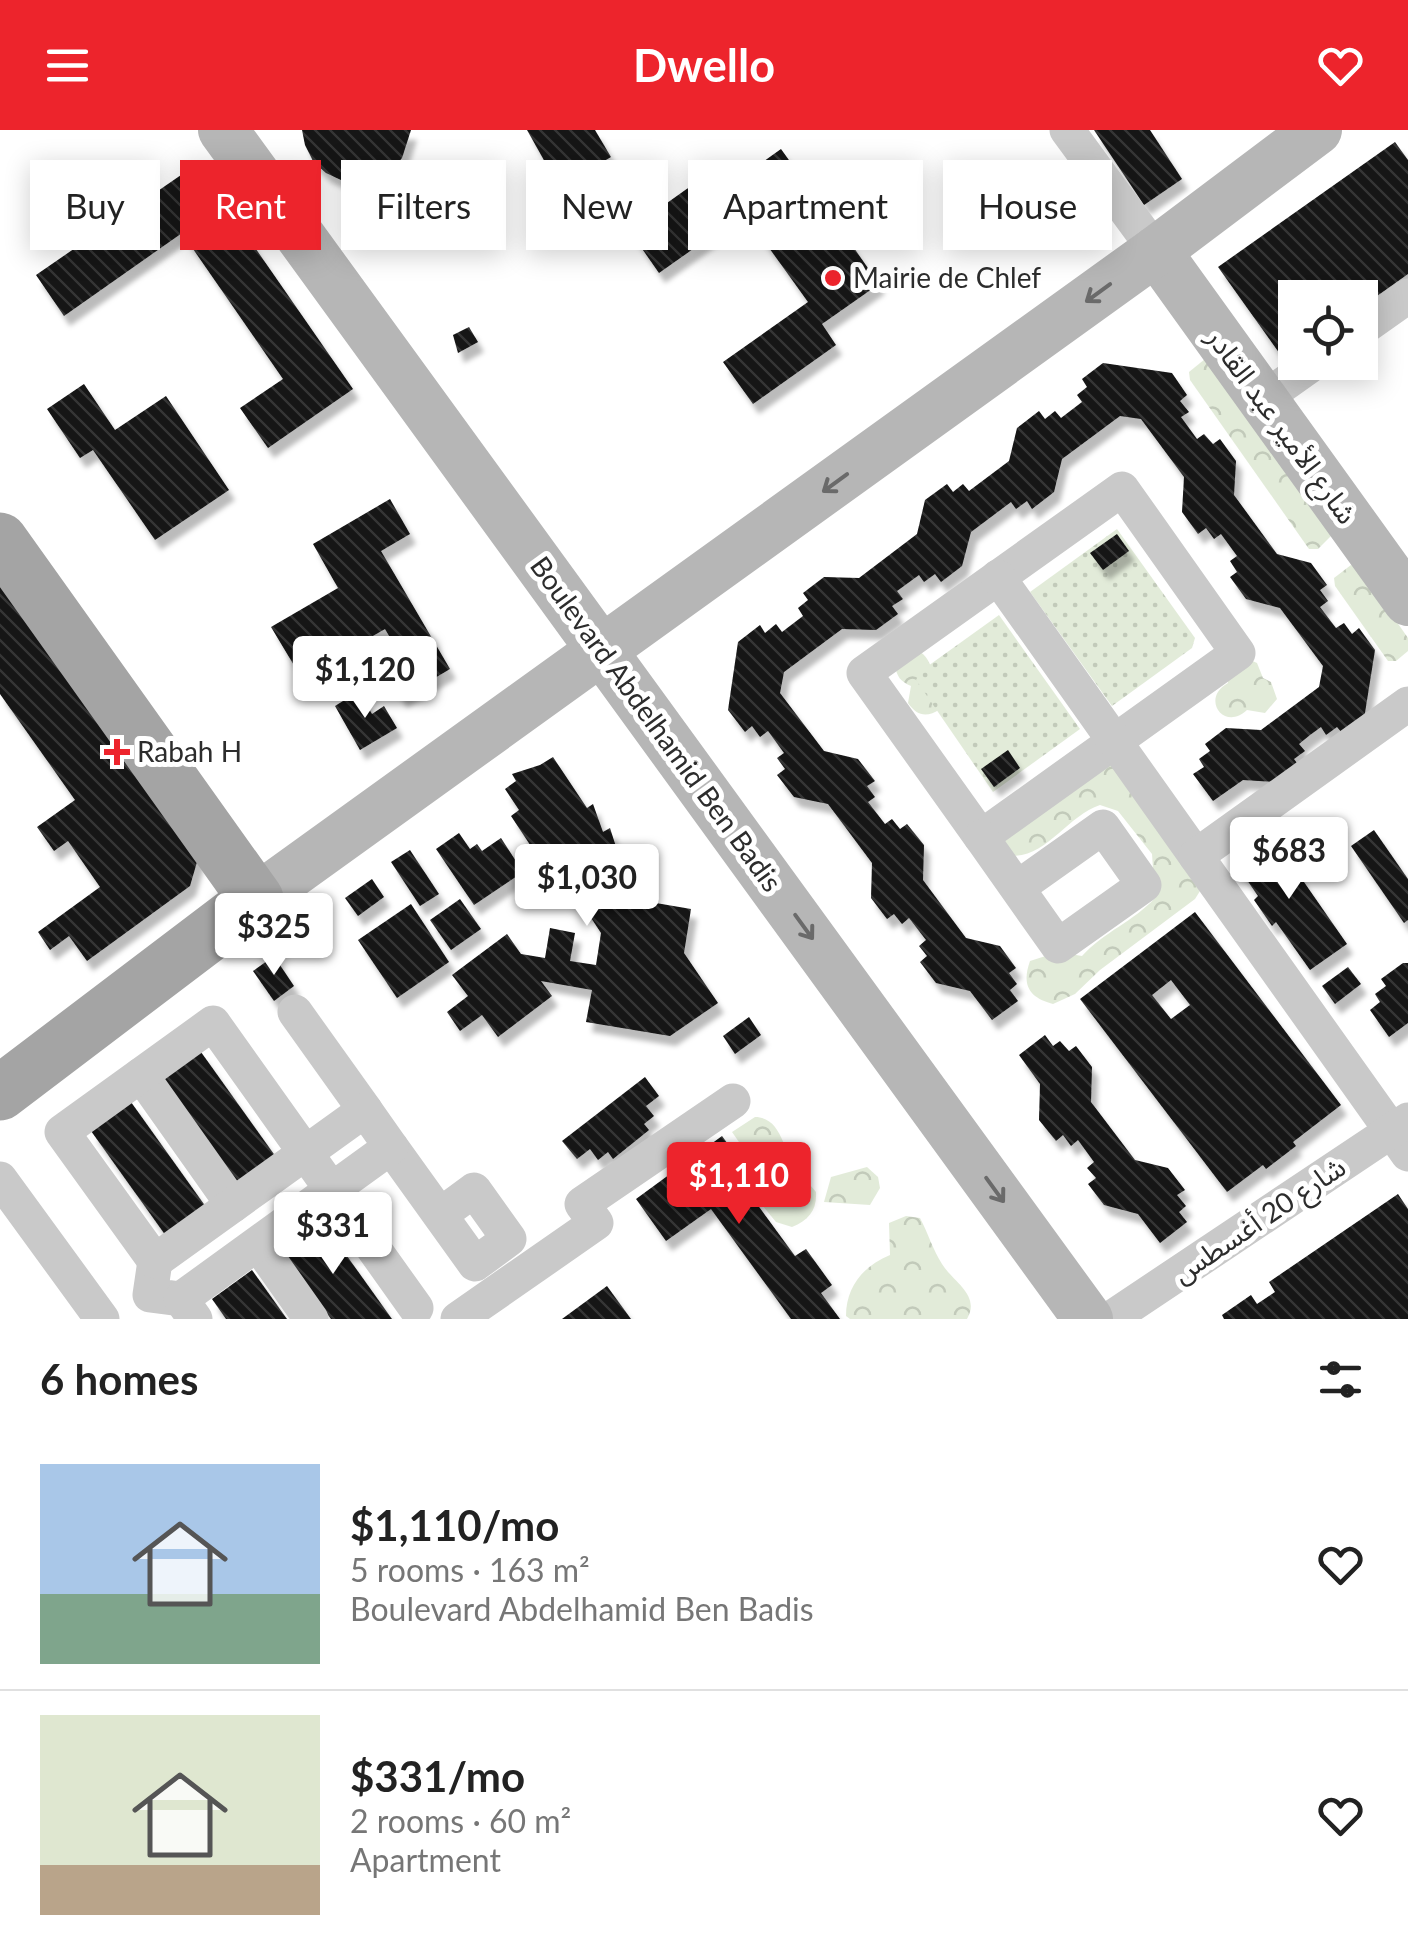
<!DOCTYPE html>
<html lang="en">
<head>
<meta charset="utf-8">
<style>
  :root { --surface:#fff; --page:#f2f2f2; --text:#222; --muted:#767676; --line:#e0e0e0; --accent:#ed242c }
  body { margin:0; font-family:Lato,"Noto Sans Arabic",sans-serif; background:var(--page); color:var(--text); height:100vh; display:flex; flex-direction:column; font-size:38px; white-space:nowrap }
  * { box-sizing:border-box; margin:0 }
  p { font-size:32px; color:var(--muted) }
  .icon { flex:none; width:55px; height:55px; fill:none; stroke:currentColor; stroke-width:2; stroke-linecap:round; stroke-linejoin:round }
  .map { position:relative; height:1189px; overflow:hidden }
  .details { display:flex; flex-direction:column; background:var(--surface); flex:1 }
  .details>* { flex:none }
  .hud { position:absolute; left:30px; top:30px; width:1350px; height:90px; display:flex; gap:20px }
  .tools { position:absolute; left:1278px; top:150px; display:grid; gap:20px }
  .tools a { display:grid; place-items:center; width:100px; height:100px; border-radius:0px; background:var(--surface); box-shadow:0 5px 25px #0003; font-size:50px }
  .price { position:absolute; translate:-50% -85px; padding:0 22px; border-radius:10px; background:#fff; color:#222; font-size:32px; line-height:65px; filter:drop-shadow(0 2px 5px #0008) }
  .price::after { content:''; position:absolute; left:50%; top:60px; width:30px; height:22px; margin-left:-15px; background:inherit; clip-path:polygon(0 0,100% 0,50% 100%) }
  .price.on { background:var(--accent); color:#fff }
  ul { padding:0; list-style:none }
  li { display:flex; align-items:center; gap:30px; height:250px; padding:0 40px }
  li+li { border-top:2px solid var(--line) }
  li span { display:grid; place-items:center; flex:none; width:280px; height:200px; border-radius:0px; color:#555 }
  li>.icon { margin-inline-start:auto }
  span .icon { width:120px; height:120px; fill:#fffc; stroke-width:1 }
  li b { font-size:42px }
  h2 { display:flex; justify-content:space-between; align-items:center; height:120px; padding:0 40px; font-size:42px }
  .pill { padding:0 35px; border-radius:0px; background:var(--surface); box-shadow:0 5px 25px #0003; font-size:35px; line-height:90px }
  .pill.on { background:var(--accent); color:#fff }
  header { display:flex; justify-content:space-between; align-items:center; height:130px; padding:0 40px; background:var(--accent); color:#fff; font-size:45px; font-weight:700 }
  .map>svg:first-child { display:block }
  .forest { fill:url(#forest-crowns) }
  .garden { fill:url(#garden-dots) }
  .building { fill:url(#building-back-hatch); fill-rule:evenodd; filter:url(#shadow) }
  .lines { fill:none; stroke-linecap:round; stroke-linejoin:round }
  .street { stroke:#c9c9c9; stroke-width:35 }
  .secondary { stroke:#b6b6b6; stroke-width:50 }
  .primary { stroke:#a4a4a4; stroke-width:55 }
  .oneway { stroke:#6a6a6a }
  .poi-dot { fill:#ed242c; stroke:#fff; stroke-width:4 }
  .labels { text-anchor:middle; stroke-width:10; stroke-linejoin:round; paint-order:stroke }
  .poi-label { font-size:28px; fill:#2c2c2c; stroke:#fff; text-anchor:start }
  .street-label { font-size:28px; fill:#2c2c2c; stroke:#fff }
</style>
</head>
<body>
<header><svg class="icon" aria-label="menu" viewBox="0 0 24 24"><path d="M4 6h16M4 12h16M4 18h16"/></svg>Dwello<svg class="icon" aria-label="heart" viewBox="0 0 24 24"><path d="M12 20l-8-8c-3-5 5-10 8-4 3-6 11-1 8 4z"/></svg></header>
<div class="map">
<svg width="1408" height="1189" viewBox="0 0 1408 1189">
  <defs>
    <pattern id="forest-crowns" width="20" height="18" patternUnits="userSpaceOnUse" patternTransform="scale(2.5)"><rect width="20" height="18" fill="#e2ebd9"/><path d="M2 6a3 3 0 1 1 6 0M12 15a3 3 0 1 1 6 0" fill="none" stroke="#c2caba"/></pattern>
    <pattern id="garden-dots" width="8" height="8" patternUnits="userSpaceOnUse" patternTransform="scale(2.5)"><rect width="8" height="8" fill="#e2ebd9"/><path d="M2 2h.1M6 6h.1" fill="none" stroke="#c2caba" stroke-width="1.8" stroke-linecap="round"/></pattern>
    <pattern id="building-back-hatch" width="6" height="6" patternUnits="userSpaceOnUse" patternTransform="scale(2.5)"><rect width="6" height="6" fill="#131313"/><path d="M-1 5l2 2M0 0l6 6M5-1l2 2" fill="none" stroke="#363636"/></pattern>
    <filter id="shadow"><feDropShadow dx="6" dy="10" stdDeviation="2.5" flood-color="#0004"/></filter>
  </defs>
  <rect width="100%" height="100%" fill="#fff"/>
  <g class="forest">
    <polygon points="1205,229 1334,403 1318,419 1309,419 1190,250 1189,242"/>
    <polygon points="1351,435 1359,438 1408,508 1408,521 1396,531 1388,531 1335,456 1334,448"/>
    <path d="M917 520C936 529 935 559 940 579 927 588 917 586 908 573L911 556C900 551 897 547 895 535Z"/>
    <path d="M1248 529 1257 533 1263 548 1271 552 1277 569 1265 583 1247 580C1224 602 1200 568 1228 553L1227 543Z"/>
    <path d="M1102 629 1116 636 1200 761 1195 769 1100 840 1075 864 1053 874C1030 868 1021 856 1030 831L1058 822 1082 826C1104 802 1134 791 1155 768L1152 724 1118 681 1100 675C1066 686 1044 732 1006 725L1000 713Z"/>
    <path d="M755 987C783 987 784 1025 798 1044 803 1050 811 1055 816 1062 817 1080 809 1090 792 1097L776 1092 762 1075 757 1058V1038L732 1002Z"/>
    <polygon points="867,1037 878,1047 880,1058 870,1075 824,1072 831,1047"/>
    <path d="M906 1086 920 1088C928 1103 933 1120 942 1134 953 1152 981 1165 967 1189H850L846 1186C846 1157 863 1136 890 1125L889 1093Z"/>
  </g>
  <g class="garden">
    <polygon points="1117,399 1195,508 1192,518 1112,576 1030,462"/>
    <polygon points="999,485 1080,599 993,662 916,550 921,541"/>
  </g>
  <g class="building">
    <polygon points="302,0 411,0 402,28 391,41 375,49 358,53 341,50 326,43 313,31 305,15"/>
    <polygon points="527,0 595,0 611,27 559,57"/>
    <polygon points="1094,0 1150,0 1182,49 1144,75"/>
    <polygon points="1395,12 1408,30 1408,144 1360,178 1360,168 1295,168 1295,224 1285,231 1218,137"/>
    <polygon points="781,19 819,72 806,81 831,116 845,105 879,154 822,194 836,215 753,274 723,232 808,172 744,83 659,143 629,100 712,41 725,59"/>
    <polygon points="197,34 353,259 268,318 240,278 283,249 182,103 64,186 36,145"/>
    <polygon points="469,197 478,212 458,223 453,205"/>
    <polygon points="1103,233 1172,243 1187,265 1180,271 1189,282 1181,287 1197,309 1204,304 1213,314 1220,309 1236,331 1234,365 1277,424 1311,433 1327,455 1320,460 1328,471 1320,477 1336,498 1344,493 1352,504 1359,498 1375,520 1364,589 1343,604 1337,597 1326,605 1321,597 1310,605 1299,614 1305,621 1294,629 1299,636 1277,652 1243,650 1213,671 1193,644 1204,637 1199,629 1210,621 1205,614 1226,598 1261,600 1319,557 1323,536 1280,478 1246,469 1230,447 1237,442 1230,431 1237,426 1221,404 1214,409 1206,398 1198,404 1182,382 1184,347 1141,289 1120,286 1062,329 1054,362 1032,379 1027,371 1016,379 1011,372 971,402 962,436 941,452 935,444 924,452 919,445 897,461 903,469 892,476 898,484 876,500 842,499 784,542 780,563 824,621 858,629 875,651 867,656 875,667 868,672 885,694 892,689 900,699 907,694 924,715 923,750 966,808 1000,816 1016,838 1009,843 1017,854 1010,860 1018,871 992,890 970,861 936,853 920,832 927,826 919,816 926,810 909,788 902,794 894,784 887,789 871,768 872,733 828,674 794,667 777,645 785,639 777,628 784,623 768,601 760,607 752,596 745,602 728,580 738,512 760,495 765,503 776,494 782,502 803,486 798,478 808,470 803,463 824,447 859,448 917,404 925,370 947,354 953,362 963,354 969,361 1009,331 1017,298 1039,281 1045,289 1055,281 1061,288 1082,272 1077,265 1087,257 1082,249"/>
    <polygon points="84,254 115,300 166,266 229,360 155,410 93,320 80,328 47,279"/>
    <polygon points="390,369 410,404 381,421 450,539 401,568 385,541 404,531 385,499 301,547 271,497 338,458 313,414"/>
    <polygon points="1117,404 1129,421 1103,440 1090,423"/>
    <polygon points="0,447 199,725 190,756 87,831 69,806 50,820 38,802 100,757 68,711 54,721 37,697 75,670 0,564"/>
    <polygon points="359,561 372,584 384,576 397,598 360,620 335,576"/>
    <polygon points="1008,620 1020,638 994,657 981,639"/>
    <polygon points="553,627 587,678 593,674 603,702 610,698 619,726 626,722 635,750 650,772 691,779 684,823 718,873 670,906 586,892 592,860 541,851 552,866 498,907 482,885 460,901 447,882 468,866 452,845 507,804 521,824 545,828 550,798 575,803 570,831 596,835 601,803 555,733 546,739 511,686 519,680 505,659 516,651 512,644 540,635"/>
    <polygon points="1374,700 1408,749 1408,790 1404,793 1351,716"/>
    <polygon points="459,703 470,719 477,714 482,721 501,708 523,742 474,775 436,719"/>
    <polygon points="1272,706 1347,814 1310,840 1276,792 1272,796 1254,770 1258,766 1231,727"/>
    <polygon points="410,720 439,764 420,776 391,732"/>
    <polygon points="372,749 384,767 358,786 345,768"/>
    <polygon points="460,769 481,799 451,820 430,790"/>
    <polygon points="411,774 449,832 397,868 358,810"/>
    <path d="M1195 782 1341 975 1293 1012 1296 1016 1266 1039 1263 1035 1227 1062 1080 869ZM1171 850 1190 875 1171 889 1152 865Z"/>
    <polygon points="274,826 294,856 274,871 253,841"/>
    <polygon points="1403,833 1408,833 1408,893 1389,907 1370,880 1380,872 1375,864 1386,856 1381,849"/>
    <polygon points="1348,837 1361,854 1335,874 1322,856"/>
    <polygon points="749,887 761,905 735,924 723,906"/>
    <polygon points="1045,905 1053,916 1060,911 1069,921 1076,916 1092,937 1091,972 1135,1030 1168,1038 1185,1060 1177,1065 1186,1076 1179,1082 1187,1092 1160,1113 1138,1084 1104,1075 1088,1054 1096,1048 1087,1038 1094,1032 1078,1010 1071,1016 1063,1005 1056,1011 1039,990 1040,954 1019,925"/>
    <polygon points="201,922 276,1027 236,1055 161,951"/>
    <polygon points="645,947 659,966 646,976 654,986 644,994 649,1000 613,1029 608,1022 598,1030 590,1019 577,1029 562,1011"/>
    <polygon points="131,972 206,1077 166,1106 91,1001"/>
    <polygon points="722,1006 753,1048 743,1055 795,1126 806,1119 832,1155 821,1163 840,1189 791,1189 711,1079 666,1111 636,1069"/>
    <polygon points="1398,1064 1408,1079 1408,1189 1224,1189 1222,1185 1251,1165 1257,1174 1275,1162 1269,1152"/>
    <polygon points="322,1091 392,1189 331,1189 281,1119"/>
    <polygon points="252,1140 287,1189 226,1189 212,1169"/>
    <polygon points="607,1156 631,1189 562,1189"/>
  </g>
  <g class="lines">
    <g class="street">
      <polyline points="1067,0 1156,121"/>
      <polyline points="1360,200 1408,166"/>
      <polyline points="1263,269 1315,232"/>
      <polygon points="1122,359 1238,523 981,707 864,543"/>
      <polyline points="998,447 1196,726"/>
      <polyline points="1408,574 1196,726 1408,1024"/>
      <polyline points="981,707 1058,816 1144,755 1103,697 1017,758"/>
      <polyline points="295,882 365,980"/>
      <polyline points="141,945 233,1075"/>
      <polyline points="391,1017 475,1134 509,1109 474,1060 440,1085"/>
      <polyline points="0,1049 102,1189"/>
      <polyline points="258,1114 311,1189"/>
      <polyline points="155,1131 150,1165 181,1169"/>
      <path d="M195 1189 181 1169 391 1017 365 980C295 1030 225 1081 155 1131L62 1002 213 893C280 988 348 1083 416 1178"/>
      <polyline points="458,1189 596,1093 582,1074 733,971"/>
      <polyline points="1110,1189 1408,990"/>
    </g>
    <g class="secondary">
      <polyline points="223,0 1088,1189"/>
      <polyline points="1156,121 1408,471"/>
      <polyline points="256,769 1156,121 1317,0"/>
    </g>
    <polyline class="primary" points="0,410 256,769 0,963"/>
  </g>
  <defs><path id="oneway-shaft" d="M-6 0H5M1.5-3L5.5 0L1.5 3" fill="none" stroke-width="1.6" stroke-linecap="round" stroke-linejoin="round" transform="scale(2.5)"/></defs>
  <g class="oneway">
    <use href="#oneway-shaft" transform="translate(1098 163) rotate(144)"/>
    <use href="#oneway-shaft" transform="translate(835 353) rotate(144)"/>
    <use href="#oneway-shaft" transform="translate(804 797) rotate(54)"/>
    <use href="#oneway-shaft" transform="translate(995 1060) rotate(54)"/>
  </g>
  <g class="poi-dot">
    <circle cx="833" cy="148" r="10"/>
    <path d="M112 607h10v10h10v10h-10v10h-10v-10h-10v-10h10z"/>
  </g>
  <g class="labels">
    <g class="poi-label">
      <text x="853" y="158">Mairie de Chlef</text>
      <text x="137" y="632">Rabah H</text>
    </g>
    <g class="street-label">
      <text transform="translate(1282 296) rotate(54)" y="10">شارع الأمير عبد القادر</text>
      <text transform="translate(656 594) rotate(54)" y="10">Boulevard Abdelhamid Ben Badis</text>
      <text transform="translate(1259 1090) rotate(-34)" y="10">شارع 20 أغسطس</text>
    </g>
  </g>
</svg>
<div class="tools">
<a><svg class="icon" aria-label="locate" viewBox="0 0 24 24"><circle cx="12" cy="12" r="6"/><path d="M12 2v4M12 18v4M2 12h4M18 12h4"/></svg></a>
</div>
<b class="price" style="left:365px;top:591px">$1,120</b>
<b class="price" style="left:1289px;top:772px">$683</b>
<b class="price" style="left:587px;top:799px">$1,030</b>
<b class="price" style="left:274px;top:848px">$325</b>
<b class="price on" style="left:739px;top:1097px">$1,110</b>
<b class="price" style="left:333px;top:1147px">$331</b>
<div class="hud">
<a class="pill">Buy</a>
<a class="pill on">Rent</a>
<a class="pill">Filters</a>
<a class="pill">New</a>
<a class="pill">Apartment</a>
<a class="pill">House</a>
</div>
</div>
<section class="details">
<h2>6 homes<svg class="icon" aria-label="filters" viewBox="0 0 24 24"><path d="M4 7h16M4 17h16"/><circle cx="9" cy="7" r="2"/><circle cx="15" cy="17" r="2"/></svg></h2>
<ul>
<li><span style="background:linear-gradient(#a9c7e8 65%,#7fa58c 0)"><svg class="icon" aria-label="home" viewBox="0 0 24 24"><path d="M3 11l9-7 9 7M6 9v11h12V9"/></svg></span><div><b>$1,110/mo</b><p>5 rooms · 163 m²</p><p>Boulevard Abdelhamid Ben Badis</p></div><svg class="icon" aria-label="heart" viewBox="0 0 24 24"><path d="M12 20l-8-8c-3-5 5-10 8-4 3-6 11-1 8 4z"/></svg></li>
<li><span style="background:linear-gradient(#dfe7d0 75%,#b9a48a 0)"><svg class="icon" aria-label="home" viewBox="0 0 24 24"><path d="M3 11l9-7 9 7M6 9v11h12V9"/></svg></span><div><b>$331/mo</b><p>2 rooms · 60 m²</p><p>Apartment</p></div><svg class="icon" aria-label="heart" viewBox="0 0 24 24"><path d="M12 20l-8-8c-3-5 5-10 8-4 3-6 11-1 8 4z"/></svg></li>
</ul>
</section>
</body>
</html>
